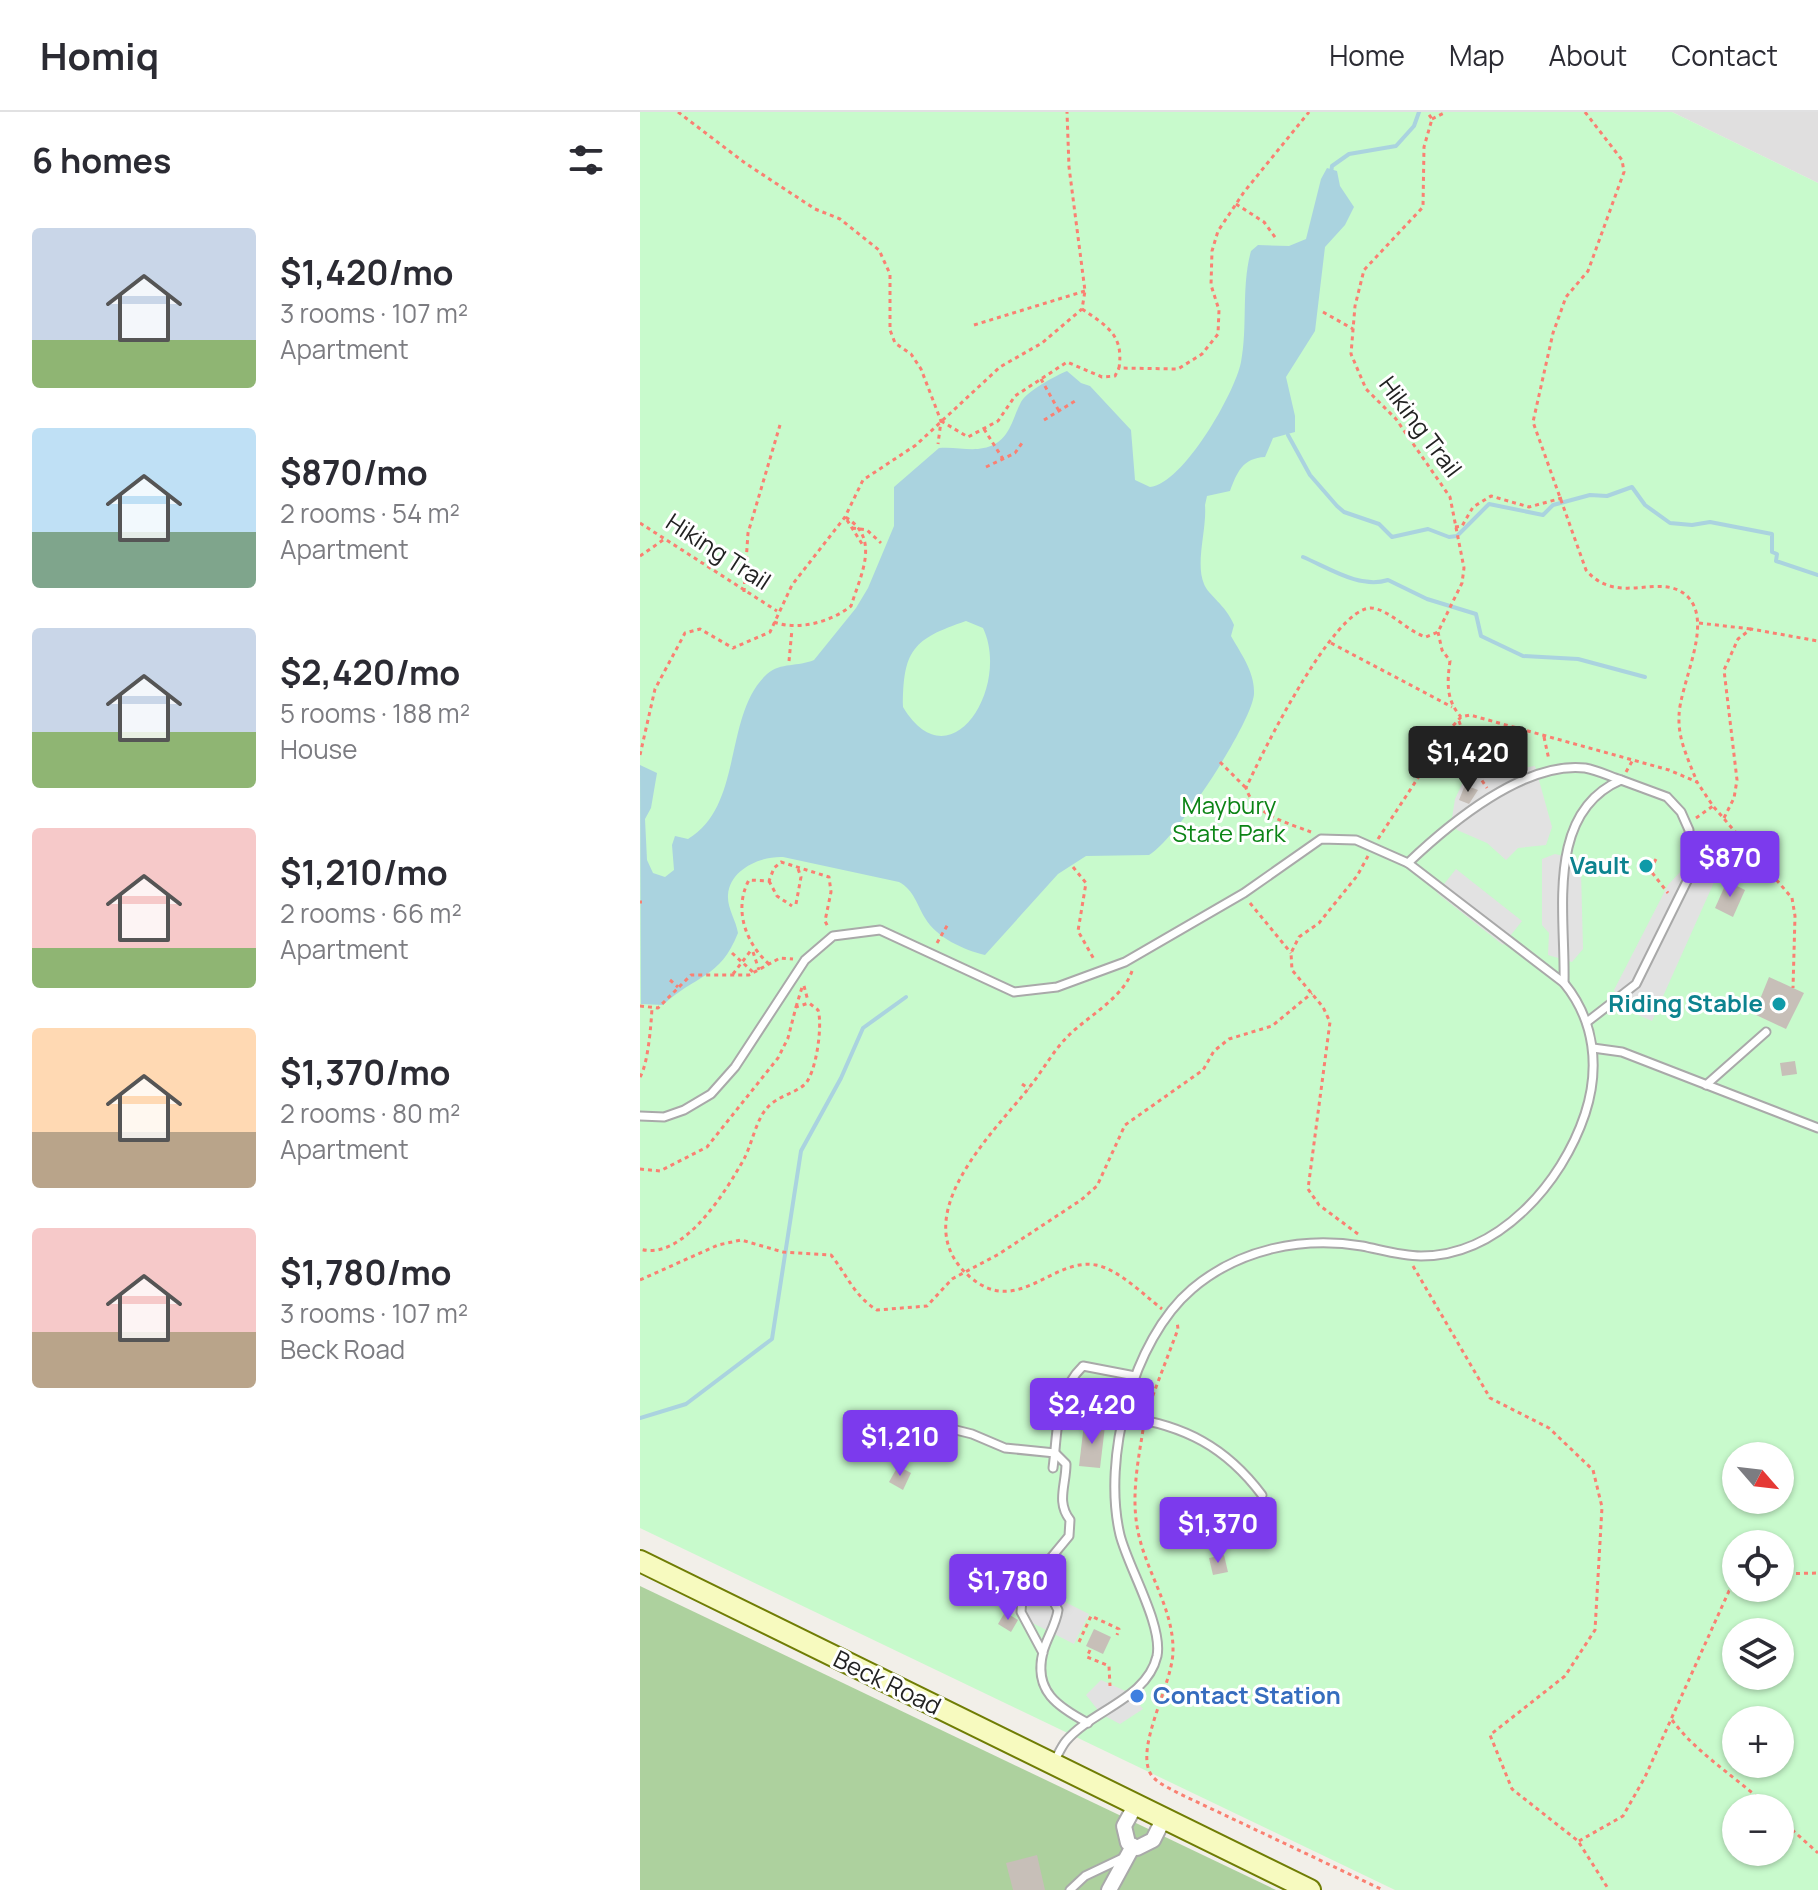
<!DOCTYPE html>
<html lang="en">
<head>
<meta charset="utf-8">
<style>
  :root { --surface:#fff; --page:#f7f7f7; --text:#2b2b33; --muted:#7c7c81; --line:#e1e1e2; --accent:#7c3aed }
  body { margin:0; font-family:Manrope,sans-serif; background:var(--page); color:var(--text); height:100vh; display:flex; flex-direction:column; font-size:30px; white-space:nowrap }
  * { box-sizing:border-box; margin:0 }
  p { font-size:26px; color:var(--muted) }
  .icon { flex:none; width:44px; height:44px; fill:none; stroke:currentColor; stroke-width:2; stroke-linecap:round; stroke-linejoin:round }
  .map { position:relative; flex:1; overflow:hidden }
  .side { display:flex; flex-direction:column; background:var(--surface); width:640px }
  .side>* { flex:none }
  .needle { width:52px; rotate:118deg }
  .controls { position:absolute; left:1082px; top:1330px; display:grid; gap:16px }
  .controls a { display:grid; place-items:center; width:72px; height:72px; border-radius:50%; background:var(--surface); box-shadow:0 2px 6px #0004; font-size:40px }
  .price { position:absolute; translate:-50% -68px; padding:0 18px; border-radius:8px; background:var(--accent); color:#fff; font-size:26px; line-height:52px; filter:drop-shadow(0 2px 4px #0008) }
  .price::after { content:''; position:absolute; left:50%; top:48px; width:24px; height:18px; margin-left:-12px; background:inherit; clip-path:polygon(0 0,100% 0,50% 100%) }
  .price.on { background:#222; color:#fff }
  ul { padding:0; list-style:none }
  li { display:flex; align-items:center; gap:24px; height:200px; padding:0 32px }
  li span { display:grid; place-items:center; flex:none; width:224px; height:160px; border-radius:8px; color:#555 }
  li>.icon { margin-inline-start:auto }
  span .icon { width:96px; height:96px; fill:#fffc; stroke-width:1 }
  li b { font-size:34px }
  h2 { display:flex; justify-content:space-between; align-items:center; height:96px; padding:0 32px; font-size:34px }
  header { display:flex; align-items:center; gap:48px; box-sizing:border-box; height:112px; padding:0 40px; background:var(--surface); border-bottom:2px solid var(--line) }
  header strong { font-size:38px }
  nav { display:flex; gap:44px; margin-inline-start:auto; font-size:28px }
  main { display:flex; flex:1; min-height:0 }
  .map>svg:first-child { display:block }
  .residential { fill:#e0dfdf }
  .forest { fill:#add19e }
  .park { fill:#c8facc; fill-rule:evenodd }
  .parking { fill:#e2e2e2 }
  .water { fill:#aad3df; fill-rule:evenodd }
  .lines { fill:none; stroke-linecap:round; stroke-linejoin:round }
  .stream { stroke:#aad3df; stroke-width:4 }
  .building { fill:#c7bfb8 }
  .service-casing { stroke:#a9a9a9; stroke-width:11 }
  .minor-casing { stroke:#a9a9a9; stroke-width:18 }
  .secondary-casing { stroke:#707d05; stroke-width:24 }
  .path { stroke:#fa8072; stroke-width:3; stroke-dasharray:4 4; stroke-linecap:butt }
  .service { stroke:#fff; stroke-width:7 }
  .minor { stroke:#fff; stroke-width:14 }
  .secondary { stroke:#f7fabf; stroke-width:20 }
  .culture-dot { fill:#0f9aa8; stroke:#fff; stroke-width:3 }
  .shop-dot { fill:#3f7fe0; stroke:#fff; stroke-width:3 }
  .labels { text-anchor:middle; stroke-width:6; stroke-linejoin:round; paint-order:stroke }
  .street-label { font-size:24px; fill:#222; stroke:#fff }
  .park-label { font-size:24px; fill:#0c8416; stroke:#fff }
  .culture-label { font-size:24px; font-weight:bold; fill:#0d838f; stroke:#fff; text-anchor:end }
  .shop-label { font-size:24px; font-weight:bold; fill:#366cbe; stroke:#fff; text-anchor:start }
</style>
</head>
<body>
<header>
<strong>Homiq</strong>
<nav><a>Home</a><a>Map</a><a>About</a><a>Contact</a></nav>
</header>
<main>
<section class="side">
<h2>6 homes<svg class="icon" aria-label="filters" viewBox="0 0 24 24"><path d="M4 7h16M4 17h16"/><circle cx="9" cy="7" r="2"/><circle cx="15" cy="17" r="2"/></svg></h2>
<ul>
<li><span style="background:linear-gradient(#c9d6e8 70%,#8fb573 0)"><svg class="icon" aria-label="home" viewBox="0 0 24 24"><path d="M3 11l9-7 9 7M6 9v11h12V9"/></svg></span><div><b>$1,420/mo</b><p>3 rooms · 107 m²</p><p>Apartment</p></div></li>
<li><span style="background:linear-gradient(#bfe0f5 65%,#7fa58c 0)"><svg class="icon" aria-label="home" viewBox="0 0 24 24"><path d="M3 11l9-7 9 7M6 9v11h12V9"/></svg></span><div><b>$870/mo</b><p>2 rooms · 54 m²</p><p>Apartment</p></div></li>
<li><span style="background:linear-gradient(#c9d6e8 65%,#8fb573 0)"><svg class="icon" aria-label="home" viewBox="0 0 24 24"><path d="M3 11l9-7 9 7M6 9v11h12V9"/></svg></span><div><b>$2,420/mo</b><p>5 rooms · 188 m²</p><p>House</p></div></li>
<li><span style="background:linear-gradient(#f6c9c9 75%,#8fb573 0)"><svg class="icon" aria-label="home" viewBox="0 0 24 24"><path d="M3 11l9-7 9 7M6 9v11h12V9"/></svg></span><div><b>$1,210/mo</b><p>2 rooms · 66 m²</p><p>Apartment</p></div></li>
<li><span style="background:linear-gradient(#ffd9b3 65%,#b9a48a 0)"><svg class="icon" aria-label="home" viewBox="0 0 24 24"><path d="M3 11l9-7 9 7M6 9v11h12V9"/></svg></span><div><b>$1,370/mo</b><p>2 rooms · 80 m²</p><p>Apartment</p></div></li>
<li><span style="background:linear-gradient(#f6c9c9 65%,#b9a48a 0)"><svg class="icon" aria-label="home" viewBox="0 0 24 24"><path d="M3 11l9-7 9 7M6 9v11h12V9"/></svg></span><div><b>$1,780/mo</b><p>3 rooms · 107 m²</p><p>Beck Road</p></div></li>
</ul>
</section>
<div class="map">
<svg width="1178" height="1778" viewBox="0 0 1178 1778">
  <rect width="100%" height="100%" fill="#f2efe9"/>
  <polygon class="residential" points="1032,0 1178,0 1178,71"/>
  <polygon class="forest" points="0,1474 636,1778 0,1778"/>
  <path class="park" d="M0 0H1032L1178 71V1778H755L0 1416ZM1096 1344H1140V1388H1096ZM1096 1432H1140V1476H1096ZM1096 1520H1140V1564H1096ZM1096 1608H1140V1652H1096ZM1096 1696H1140V1740H1096Z"/>
  <g class="parking">
    <polygon points="895,654 912,715 906,733 878,736 866,748 847,731 817,718 812,706 815,687 822,672 830,664"/>
    <polygon points="915,742 932,746 941,759 943,837 932,850 908,843 909,821 902,813 902,747"/>
    <polygon points="1056,755 1075,768 1012,909 987,898 974,878 1028,773 1041,759"/>
    <polygon points="816,757 882,809 863,833 797,781"/>
    <polygon points="392,1444 414,1458 406,1472 421,1488 449,1502 434,1532 347,1488 354,1466 366,1451 382,1459"/>
    <polygon points="461,1568 490,1581 503,1597 480,1612 461,1602 446,1583"/>
  </g>
  <path class="water" d="M687 56 697 59 700 74 714 95 705 113 685 135 675 219 646 265 655 304V320L633 326 625 345C603 346 597 360 590 379L567 384 565 393C567 417 555 451 564 472 568 483 586 493 594 513L591 524C601 542 615 560 614 582 612 611 535 729 509 743L446 744 418 762 345 843C324 838 297 826 285 806 277 793 274 778 259 770L143 745C121 744 90 757 88 783 87 796 96 808 98 821 80 867 55 863 23 893L1 892 0 653 17 661 11 696 5 707 7 748 13 761 25 765 34 758 32 733 35 724 48 727C104 694 83 602 127 562 141 550 158 555 174 548L216 496 228 476 254 414V375L299 336C319 334 336 342 355 332 371 323 373 305 381 290 387 279 415 264 427 259L441 271 450 274 491 318 495 368 510 375C543 372 595 281 601 250 608 214 601 175 611 139L618 133 649 134 666 127 681 67ZM326 509 343 516C371 575 310 673 263 595 263 538 273 527 326 509Z"/>
  <g class="lines">
    <g class="stream">
      <polyline points="691,61 692,54 709,42 756,34 774,14 779,0"/>
      <polyline points="648,323 670,363 697,394 704,400 739,412 752,425 788,417 809,425 817,424 849,392 903,403 913,393 950,383 967,384 992,375 1005,393 1030,411 1052,413 1070,410 1132,422 1132,440 1137,442 1136,449 1178,463"/>
      <path d="M663 445C689 456 720 477 748 468L787 487 836 502 841 524 883 544 938 547 1005 565"/>
      <polyline points="0,1306 46,1292 132,1227 161,1039 201,966 223,916 266,885"/>
    </g>
  </g>
  <g class="building">
    <polygon points="825,673 838,678 829,692 819,688"/>
    <polygon points="1087,769 1105,778 1093,805 1075,796"/>
    <polygon points="1129,865 1164,881 1146,917 1114,902"/>
    <polygon points="1155,949 1157,962 1142,964 1140,951"/>
    <polygon points="444,1312 465,1314 460,1356 439,1354"/>
    <polygon points="258,1354 271,1361 263,1378 249,1370"/>
    <polygon points="584,1443 588,1460 573,1463 569,1446"/>
    <polygon points="365,1500 378,1508 371,1520 358,1512"/>
    <polygon points="454,1517 471,1525 463,1542 446,1534"/>
    <polygon points="397,1743 405,1778 373,1778 366,1751"/>
  </g>
  <g class="lines">
    <defs>
      <g id="service">
        <path d="M768 751C809 712 884 649 945 656 957 658 969 664 981 668"/>
        <path d="M924 871C926 804 904 701 981 668L1027 685 1041 700 1049 718 1050 763 996 872 947 910"/>
        <polyline points="953,936 982,940 1178,1016"/>
        <polyline points="1066,973 1126,920"/>
        <path d="M0 1004 24 1005 44 998 71 982 95 955 165 848 193 824 240 818 374 880 417 875 485 850 604 781 681 727 716 728 768 751 924 871C955 909 960 956 945 1002 922 1071 859 1144 781 1144 761 1144 742 1138 722 1134 662 1124 599 1137 552 1177 492 1228 462 1347 480 1423 488 1455 523 1513 517 1544 507 1587 452 1598 426 1629 421 1635 418 1643 414 1650"/>
        <path d="M485 1305C544 1313 586 1335 622 1383"/>
        <path d="M246 1340 292 1312 332 1322 365 1336 415 1341 426 1352C426 1373 416 1390 430 1408L429 1424 405 1453"/>
        <path d="M413 1356C418 1319 415 1281 443 1254L495 1264"/>
        <path d="M403 1541 381 1500 382 1486 392 1477 409 1481 418 1498C416 1513 407 1525 403 1540 393 1579 418 1595 448 1611"/>
        <polyline points="430,1778 445,1764 485,1745"/>
      </g>
      <g id="minor">
        <polyline points="495,1694 484,1714 488,1731 497,1736 513,1728 523,1708"/>
        <polyline points="469,1778 493,1734"/>
      </g>
      <polyline id="secondary" points="0,1449 670,1778"/>
    </defs>
    <use href="#service" class="service-casing"/>
    <use href="#minor" class="minor-casing"/>
    <use href="#secondary" class="secondary-casing"/>
    <g class="path">
      <polyline points="38,0 105,51 175,97 200,107 239,138 250,162 250,218 255,231 271,242 281,257 301,309 298,332"/>
      <path d="M945 0 982 48 984 60 948 159 926 185 913 221 893 310 946 458C978 496 1021 458 1048 485 1074 512 1039 573 1039 605 1038 628 1049 649 1057 670"/>
      <polyline points="792,7 806,0"/>
      <polyline points="596,92 624,110 637,128"/>
      <path d="M442 197C467 214 484 223 479 256L538 257 562 242 578 222 579 198 571 173 572 139 578 119 604 80 669 0"/>
      <polyline points="683,200 713,217"/>
      <polyline points="334,213 445,179"/>
      <polyline points="401,267 419,299"/>
      <polyline points="404,308 435,289"/>
      <polyline points="301,309 328,325 358,309 375,284 427,250 462,265 475,264 479,256"/>
      <polyline points="344,317 363,347"/>
      <polyline points="346,355 375,341 382,331"/>
      <polyline points="207,408 224,435"/>
      <polyline points="0,411 137,499"/>
      <polyline points="815,415 822,414 833,395 851,384 889,395 922,386"/>
      <polyline points="212,416 227,418 241,431"/>
      <polyline points="0,444 26,426"/>
      <polyline points="104,480 108,421 140,313"/>
      <path d="M134 510C158 519 191 510 211 494 221 462 241 426 205 405"/>
      <polyline points="1059,511 1111,517"/>
      <path d="M798 520 802 538 810 549C807 571 806 588 821 605"/>
      <polyline points="691,531 812,595"/>
      <polyline points="149,549 152,517"/>
      <polyline points="819,609 837,661 847,676"/>
      <polyline points="904,625 909,648"/>
      <polyline points="0,643 15,577 45,521 60,517 93,536 130,520 152,473 205,405 223,368 276,333 360,255 402,231 442,197 445,179 429,55 427,0"/>
      <polyline points="580,650 606,676"/>
      <polyline points="986,660 994,646"/>
      <polyline points="1056,706 1073,694"/>
      <polyline points="1084,706 1094,686 1097,668 1084,558 1098,527 1111,517 1178,529"/>
      <path d="M671 720C648 711 614 703 606 676 621 643 694 495 731 496 749 497 768 520 786 525L798 520 822 471 824 456 810 385 756 307 726 277 711 242 715 194 724 158 783 95 784 35 792 7 787 0"/>
      <polyline points="738,727 810,617 821,605 830,603 1029,658 1057,670 1073,694 1152,786 1155,804 1153,876"/>
      <polyline points="1016,747 1010,758 1028,781"/>
      <polyline points="433,755 446,771 438,819 455,849"/>
      <polyline points="129,769 137,784 152,794"/>
      <polyline points="0,790 2,790"/>
      <polyline points="610,791 651,841"/>
      <polyline points="156,792 161,765 157,754"/>
      <polyline points="297,831 308,812"/>
      <polyline points="113,840 119,858"/>
      <polyline points="92,841 114,861"/>
      <path d="M129 852C106 832 93 797 109 768L129 769 134 756 141 750 189 765 191 780 185 809 188 815"/>
      <path d="M492 859C483 886 448 904 428 924 413 939 402 960 388 977 352 1022 263 1107 330 1165 378 1206 412 1145 456 1153 478 1157 504 1183 522 1197"/>
      <polyline points="93,862 112,837"/>
      <polyline points="30,868 38,875"/>
      <polyline points="164,874 168,889"/>
      <polyline points="0,894 18,896 51,863 109,863 140,846 153,847"/>
      <polyline points="156,895 163,872"/>
      <path d="M0 965C8 952 11 914 12 896"/>
      <polyline points="382,972 389,977"/>
      <path d="M0 1057 20 1059 67 1035 138 946 148 926 156 895 169 891 178 898C183 913 176 963 164 973 153 982 136 985 127 996 116 1008 112 1032 104 1047 86 1079 43 1150 0 1137"/>
      <polyline points="718,1122 679,1093 668,1077 690,910 683,895 652,858 651,841 659,825 679,811 717,764 728,744"/>
      <polyline points="773,1154 850,1286 909,1316 953,1358 962,1395 955,1518 925,1564 850,1623 872,1677 938,1729 969,1778"/>
      <path d="M0 1168 78 1133 101 1128 143 1140 191 1143C207 1163 215 1185 237 1198L287 1194 312 1167 359 1142 441 1088 457 1074 485 1013 563 958 574 939 589 927 632 914 672 881"/>
      <polyline points="507,1299 538,1217 537,1209"/>
      <path d="M503 1318C497 1355 490 1391 500 1428 510 1466 534 1500 533 1540 532 1574 493 1638 512 1664 519 1672 529 1676 538 1681L743 1778"/>
      <polyline points="1140,1462 1178,1461"/>
      <polyline points="439,1530 451,1504 479,1517 477,1523"/>
      <polyline points="450,1538 447,1545 469,1554 470,1574"/>
      <path d="M1032 1608C1058 1643 1097 1665 1129 1696"/>
      <polyline points="1140,1707 1178,1741"/>
      <polyline points="939,1729 983,1704 1005,1665 1089,1479 1096,1474"/>
    </g>
    <use href="#service" class="service"/>
    <use href="#minor" class="minor"/>
    <use href="#secondary" class="secondary"/>
  </g>
  <g class="culture-dot">
    <circle cx="1006" cy="754" r="8"/>
    <circle cx="1139" cy="892" r="8"/>
  </g>
  <circle class="shop-dot" cx="497" cy="1584" r="8"/>
  <g class="labels">
    <g class="street-label">
      <text transform="translate(780 315) rotate(53)" y="8">Hiking Trail</text>
      <text transform="translate(78 440) rotate(33)" y="8">Hiking Trail</text>
      <text transform="translate(247 1571) rotate(26)" y="8">Beck Road</text>
    </g>
    <g class="park-label">
      <text x="589" y="702">Maybury<tspan x="589" dy="28">State Park</tspan></text>
    </g>
    <g class="culture-label">
      <text x="990" y="762">Vault</text>
      <text x="1123" y="900">Riding Stable</text>
    </g>
    <g class="shop-label">
      <text x="513" y="1592">Contact Station</text>
    </g>
  </g>
</svg>
<div class="controls">
<a><svg class="needle" viewBox="-14 -14 28 28"><path d="M0-13l5 13h-10z" fill="#e53935"/><path d="M0 13l5-13h-10z" fill="#7c7c81"/></svg></a>
<a><svg class="icon" aria-label="locate" viewBox="0 0 24 24"><circle cx="12" cy="12" r="6"/><path d="M12 2v4M12 18v4M2 12h4M18 12h4"/></svg></a>
<a><svg class="icon" aria-label="layers" viewBox="0 0 24 24"><path d="M12 4l9 5-9 5-9-5zM3 14l9 5 9-5"/></svg></a>
<a>+</a>
<a>−</a>
</div>
<b class="price on" style="left:828px;top:682px">$1,420</b>
<b class="price" style="left:1090px;top:787px">$870</b>
<b class="price" style="left:452px;top:1334px">$2,420</b>
<b class="price" style="left:260px;top:1366px">$1,210</b>
<b class="price" style="left:578px;top:1453px">$1,370</b>
<b class="price" style="left:368px;top:1510px">$1,780</b>
</div>
</main>
</body>
</html>
